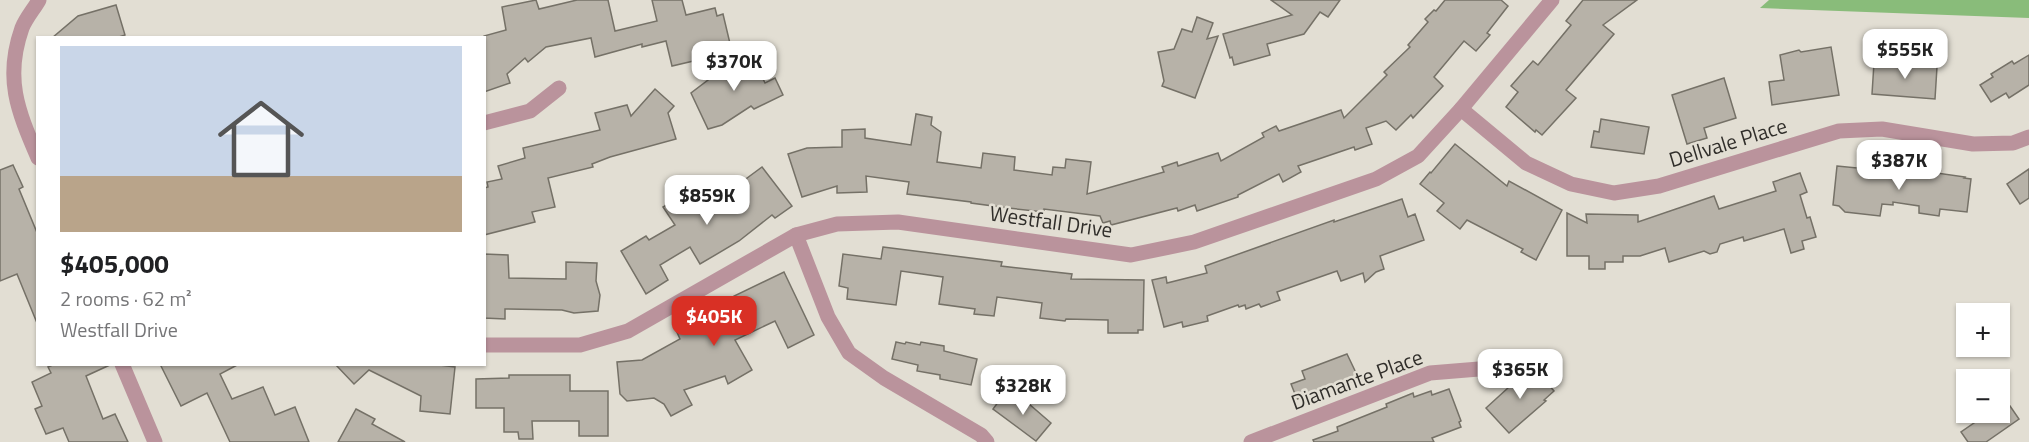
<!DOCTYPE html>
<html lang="en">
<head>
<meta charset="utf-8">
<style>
  :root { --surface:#fff; --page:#f2f2f2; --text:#202124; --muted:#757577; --accent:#d93025 }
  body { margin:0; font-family:"Titillium Web",sans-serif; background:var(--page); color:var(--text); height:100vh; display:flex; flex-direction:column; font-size:22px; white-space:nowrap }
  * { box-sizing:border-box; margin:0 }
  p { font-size:20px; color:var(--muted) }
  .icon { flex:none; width:33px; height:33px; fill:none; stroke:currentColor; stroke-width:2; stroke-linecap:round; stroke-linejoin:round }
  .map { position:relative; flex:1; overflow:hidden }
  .side { position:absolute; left:36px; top:36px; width:450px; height:330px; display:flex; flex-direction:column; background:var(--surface); border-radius:0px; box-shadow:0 2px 4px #0004 }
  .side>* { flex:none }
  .tools { position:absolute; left:1956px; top:303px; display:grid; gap:12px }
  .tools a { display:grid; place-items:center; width:54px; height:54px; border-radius:0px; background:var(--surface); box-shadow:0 2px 4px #0004; font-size:30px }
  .price { position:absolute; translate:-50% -51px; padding:0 14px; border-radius:12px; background:#fff; color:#222; font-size:20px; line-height:39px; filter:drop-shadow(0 2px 3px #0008) }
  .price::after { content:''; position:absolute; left:50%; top:36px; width:18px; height:14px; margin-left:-9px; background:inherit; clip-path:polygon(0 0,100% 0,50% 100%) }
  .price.current { background:var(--accent); color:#fff }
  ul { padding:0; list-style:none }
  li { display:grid; align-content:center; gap:12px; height:318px; padding:0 24px }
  li span { display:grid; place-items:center; height:186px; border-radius:0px; color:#555 }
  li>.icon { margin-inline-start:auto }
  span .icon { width:108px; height:108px; fill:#fffc; stroke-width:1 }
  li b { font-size:26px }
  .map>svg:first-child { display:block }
  .forest { fill:#89bc7a }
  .building { fill:#b7b2a8; stroke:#757167; stroke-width:1.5 }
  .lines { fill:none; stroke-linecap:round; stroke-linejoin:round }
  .minor { stroke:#ba939c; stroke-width:15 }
  .labels { text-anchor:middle; stroke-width:5; stroke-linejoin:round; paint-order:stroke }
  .street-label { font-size:21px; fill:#302e2a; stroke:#e2ded3 }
</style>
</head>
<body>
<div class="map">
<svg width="2029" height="442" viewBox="0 0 2029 442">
  <rect width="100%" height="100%" fill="#e2ded3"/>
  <polygon class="forest" points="1769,0 2029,0 2029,18 1760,8"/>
  <g class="building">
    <polygon points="536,0 539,9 577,0 608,0 615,31 657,21 652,0 682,0 686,15 715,8 717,16 723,14 732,52 672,66 666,41 642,47 642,44 595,57 591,38 546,47 528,62 525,58 507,74 510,83 484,92 484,36 506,30 502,7"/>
    <polygon points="1271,0 1340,0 1328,17 1320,12 1304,34 1267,44 1270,55 1234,65 1232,57 1230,58 1223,34 1292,15"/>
    <polygon points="1445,0 1501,0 1508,6 1487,33 1490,35 1476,51 1464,41 1434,77 1443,86 1413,118 1411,115 1396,130 1386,121 1366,128 1372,144 1355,150 1354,147 1298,166 1301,172 1283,182 1279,174 1238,195 1238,197 1197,211 1195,205 1178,211 1177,208 1111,225 1110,221 1103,223 1100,216 1044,209 1044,212 1008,208 971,203 971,202 907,194 909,182 866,176 867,192 837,193 837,186 802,197 788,154 807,148 842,147 842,130 865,129 865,138 911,145 916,114 932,117 931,125 941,132 937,162 981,168 983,153 1015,157 1014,170 1052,175 1053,167 1065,168 1066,159 1091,162 1087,194 1164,172 1162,167 1177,162 1178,166 1218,153 1221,161 1264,137 1262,133 1276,126 1279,131 1341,110 1344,118 1387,75 1384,72 1410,47 1408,45 1428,22 1425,19 1434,10 1436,11"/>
    <polygon points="1583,0 1637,0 1603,25 1614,34 1566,90 1576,98 1542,135 1536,130 1535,132 1506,107 1518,92 1511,86 1533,61 1538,65 1571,25 1566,21"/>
    <polygon points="116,5 125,35 116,38 52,38 78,16"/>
    <polygon points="1197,17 1213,23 1207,39 1218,36 1195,98 1162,86 1164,81 1158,52 1174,49 1182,29 1192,32"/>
    <polygon points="1831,47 1839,95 1772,105 1769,82 1784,80 1780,55 1799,50 1801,52"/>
    <polygon points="749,49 765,83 775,78 783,95 754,109 751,106 722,125 708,129 691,93"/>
    <polygon points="2029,55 2029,85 2009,98 2006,93 1991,102 1980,85 1993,77 1991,74 2012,61 2014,64"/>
    <polygon points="1889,60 1937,67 1935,99 1872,94 1874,63 1888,64"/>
    <polygon points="1724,78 1736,118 1704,128 1707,138 1687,144 1672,95"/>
    <polygon points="655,89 674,106 668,113 676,139 610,157 592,164 593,167 548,178 555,207 532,212 535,222 484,235 484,188 488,187 487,182 502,179 498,166 525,158 523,148 600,130 595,113 627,105 631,116"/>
    <polygon points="1601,119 1649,127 1644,154 1591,147 1594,131 1599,132"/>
    <polygon points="1455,144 1507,186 1509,181 1562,210 1536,260 1521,252 1523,249 1467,220 1460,229 1437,211 1444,203 1420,184 1430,172 1431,173"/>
    <polygon points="13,165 23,187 19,189 38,235 37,323 17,274 0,281 0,170"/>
    <polygon points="1837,166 1857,168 1858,166 1922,175 1923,171 1965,177 1964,178 1971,179 1967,212 1940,209 1939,216 1919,213 1919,206 1893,202 1893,205 1882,204 1880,216 1845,212 1839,206 1833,205"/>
    <polygon points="762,167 792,206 775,218 772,215 739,241 700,264 690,247 660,265 668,280 646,294 621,251 646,236 649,240 675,225 663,207 691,191 699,204 722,187 725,190 740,178 743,181"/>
    <polygon points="2029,169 2029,198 2020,204 2007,184"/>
    <polygon points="1800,173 1807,192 1800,195 1807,218 1810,217 1816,237 1802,241 1804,249 1791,253 1784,229 1744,241 1743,237 1720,244 1717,252 1710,254 1704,251 1669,262 1665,248 1640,256 1623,256 1623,262 1605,262 1605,269 1589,269 1589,256 1567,256 1567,213 1587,223 1586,214 1638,215 1638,222 1714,196 1719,209 1776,191 1773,182"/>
    <polygon points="1402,199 1408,217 1415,214 1424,240 1380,256 1384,269 1376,272 1365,282 1363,273 1341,281 1337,271 1277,292 1280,300 1261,307 1259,304 1246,309 1245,305 1239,307 1238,305 1207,316 1208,321 1183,327 1182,322 1164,327 1152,280 1166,277 1167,283 1207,273 1205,266 1334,220 1334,222"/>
    <polygon points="883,247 1002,262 1001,266 1072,274 1071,279 1144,280 1143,330 1138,330 1138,333 1108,333 1108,320 1066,319 1065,321 1040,318 1042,303 997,297 994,316 974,314 975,309 939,304 943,277 901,271 896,305 847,299 848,288 839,286 843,254 881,259"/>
    <polygon points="484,254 508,255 509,278 566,279 566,262 597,263 596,281 600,295 598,311 574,313 562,310 505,309 505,319 484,318"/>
    <polygon points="784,272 814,335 788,348 775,321 735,340 752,370 728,384 725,376 684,390 692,405 671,416 664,404 654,398 627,401 620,394 617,362 642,360 680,339 676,330 696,319 702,329 739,307 734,296"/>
    <polygon points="896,342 905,344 906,342 920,345 921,342 944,346 944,351 977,359 971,385 940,379 940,375 917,371 918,365 892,359"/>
    <polygon points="1347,354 1359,379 1328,391 1327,388 1297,399 1291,384 1305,379 1302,371"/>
    <polygon points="55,364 112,364 86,376 103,419 115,414 128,442 69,442 63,428 46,434 35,409 42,406 32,382 51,373 48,367"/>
    <polygon points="160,364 239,364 220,374 232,399 263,387 275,415 295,407 309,442 230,442 207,393 181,406"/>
    <polygon points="335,364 432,364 455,367 450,414 420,411 421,396 369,370 354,384"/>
    <polygon points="1532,366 1554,391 1544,400 1546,401 1509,433 1486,408"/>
    <polygon points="509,375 570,375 570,391 608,391 608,436 579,436 579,421 532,421 533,439 519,439 518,432 504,432 504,408 476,408 476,379 509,378"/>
    <polygon points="1449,389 1461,421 1459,422 1461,427 1432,438 1434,442 1314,442 1313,440 1338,431 1337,427 1387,407 1386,404 1413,393 1414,397 1431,391 1432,395"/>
    <polygon points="1004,394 1011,399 1013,396 1018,400 1022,398 1051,423 1036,441 993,409"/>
    <polygon points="2010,406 2019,419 1986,442 1968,442 1961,432 1990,412 2000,412 2001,408 2003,411"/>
    <polygon points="356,409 375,419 372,424 405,442 338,442"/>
  </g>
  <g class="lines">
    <g class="minor">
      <polyline points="1461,109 1526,163 1571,184 1614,193 1659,186 1839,131 1882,129 1973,144 2013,143 2029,137"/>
      <polyline points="484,123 530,111 559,88"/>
      <path d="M38 158C18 111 4 79 22 28 26 18 34 9 39 0"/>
      <polyline points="796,235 828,317 849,353 884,378 981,435 987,442"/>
      <polyline points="484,345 580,345 628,331 796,235 837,224 898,222 1131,255 1194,242 1376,179 1418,156 1461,109 1552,0"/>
      <polyline points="122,364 155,442"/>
      <polyline points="1251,442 1430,373 1479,369"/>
    </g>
  </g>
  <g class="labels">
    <g class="street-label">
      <text transform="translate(1728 143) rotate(-17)" y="7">Dellvale Place</text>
      <text transform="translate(1051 222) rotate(8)" y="7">Westfall Drive</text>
      <text transform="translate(1357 380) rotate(-20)" y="7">Diamante Place</text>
    </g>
  </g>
</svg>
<div class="tools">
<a>+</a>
<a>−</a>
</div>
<b class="price" style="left:1905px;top:80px">$555K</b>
<b class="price" style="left:734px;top:92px">$370K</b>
<b class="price" style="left:1899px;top:191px">$387K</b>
<b class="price" style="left:707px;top:226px">$859K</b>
<b class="price current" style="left:714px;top:347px">$405K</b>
<b class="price" style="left:1520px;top:400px">$365K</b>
<b class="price" style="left:1023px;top:416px">$328K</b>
<section class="side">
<ul>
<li><span style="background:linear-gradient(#c9d6e8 70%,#b9a48a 0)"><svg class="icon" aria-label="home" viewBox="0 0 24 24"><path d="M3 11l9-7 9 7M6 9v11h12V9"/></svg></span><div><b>$405,000</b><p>2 rooms · 62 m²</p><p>Westfall Drive</p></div></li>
</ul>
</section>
</div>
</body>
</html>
